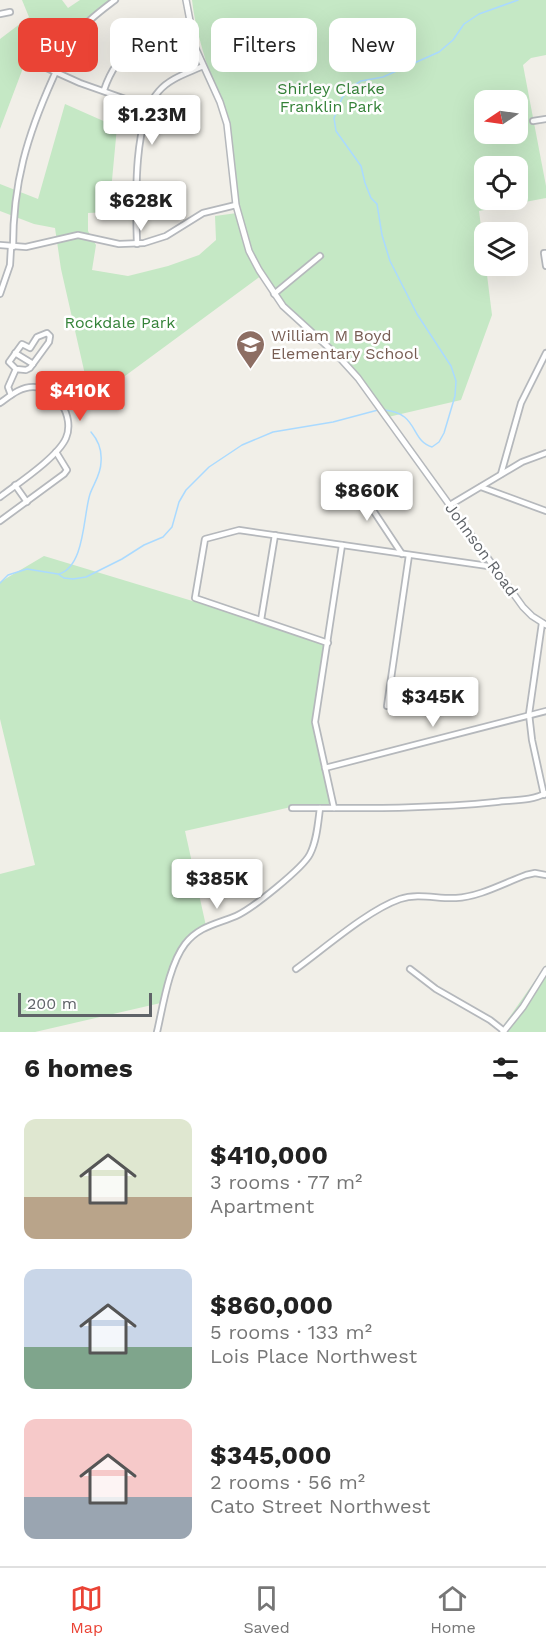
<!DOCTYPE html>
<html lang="en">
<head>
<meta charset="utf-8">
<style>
  :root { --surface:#fff; --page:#f6f6f6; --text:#222; --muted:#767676; --line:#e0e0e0; --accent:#ea4335 }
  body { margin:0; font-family:"Work Sans",sans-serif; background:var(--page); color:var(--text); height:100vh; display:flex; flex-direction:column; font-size:22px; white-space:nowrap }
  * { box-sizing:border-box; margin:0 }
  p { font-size:20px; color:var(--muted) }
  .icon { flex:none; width:33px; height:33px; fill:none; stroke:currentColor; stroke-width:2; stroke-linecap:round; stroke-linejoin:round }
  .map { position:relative; height:1032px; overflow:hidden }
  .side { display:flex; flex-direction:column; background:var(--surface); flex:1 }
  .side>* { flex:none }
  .guide { position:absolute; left:18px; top:18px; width:510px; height:54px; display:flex; gap:12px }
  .needle { width:39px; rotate:257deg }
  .buttons { position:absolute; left:474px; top:90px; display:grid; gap:12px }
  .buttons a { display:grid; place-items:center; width:54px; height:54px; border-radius:12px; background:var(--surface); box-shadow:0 6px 24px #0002; font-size:30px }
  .scale { position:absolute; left:18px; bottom:15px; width:134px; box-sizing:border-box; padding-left:6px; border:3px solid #5f6368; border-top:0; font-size:16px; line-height:21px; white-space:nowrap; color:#5f6368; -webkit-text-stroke:4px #fff; paint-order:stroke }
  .price { position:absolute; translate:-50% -51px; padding:0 14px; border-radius:6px; background:#fff; color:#222; font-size:20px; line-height:39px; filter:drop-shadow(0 2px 3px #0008) }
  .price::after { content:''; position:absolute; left:50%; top:36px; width:18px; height:14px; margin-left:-9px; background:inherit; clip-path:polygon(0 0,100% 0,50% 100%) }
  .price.current { background:var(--accent); color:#fff }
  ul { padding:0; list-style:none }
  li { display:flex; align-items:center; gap:18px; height:150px; padding:0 24px }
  li span { display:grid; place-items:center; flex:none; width:168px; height:120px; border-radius:12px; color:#555 }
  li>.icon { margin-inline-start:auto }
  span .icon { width:72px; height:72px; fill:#fffc; stroke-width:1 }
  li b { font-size:26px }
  h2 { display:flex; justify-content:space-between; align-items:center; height:72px; padding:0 24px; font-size:26px }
  .pill { padding:0 21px; border-radius:12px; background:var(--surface); box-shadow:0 6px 24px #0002; font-size:21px; line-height:54px }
  .pill.current { background:var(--accent); color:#fff }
  .menu { display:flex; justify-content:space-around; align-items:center; height:84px; border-top:2px solid var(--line); background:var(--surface); font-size:16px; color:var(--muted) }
  .menu a { display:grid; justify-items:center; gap:3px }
  .menu .current { color:var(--accent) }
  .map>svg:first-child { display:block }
  .green { fill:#c5e8c5; fill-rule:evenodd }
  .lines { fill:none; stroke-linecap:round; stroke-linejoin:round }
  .stream { stroke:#aadaff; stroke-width:1.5 }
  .minor-casing { stroke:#b5b8bc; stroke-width:8 }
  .tertiary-casing { stroke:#b5b8bc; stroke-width:8 }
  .minor { stroke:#fff; stroke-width:4.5 }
  .tertiary { stroke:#fff; stroke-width:5 }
  .labels { text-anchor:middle; stroke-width:5; stroke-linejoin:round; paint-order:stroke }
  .park-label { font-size:16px; fill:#348238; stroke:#fff }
  .education-label { font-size:16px; fill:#785e54; stroke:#fff; text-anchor:start }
  .street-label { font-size:16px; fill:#5f6368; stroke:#fff }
</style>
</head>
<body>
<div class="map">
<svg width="546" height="1032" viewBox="0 0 546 1032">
  <rect width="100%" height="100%" fill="#f1efe8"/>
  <g class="green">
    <polygon points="22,0 62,0 68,8 80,0 110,0 75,33 52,63 29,52 0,129 0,39 29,17"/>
    <path d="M192 0H546V55L531 58 523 65 546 186V198L479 211 492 315 461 400 388 417 357 374 303 328 262 275 91 401 61 269 55 228 34 224 0 211V184L38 199 65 104 117 127 109 212 88 213V231L96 245 92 270 128 276 168 266 199 255 216 240 215 216 237 213C236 194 236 175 233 157 225 104 198 54 192 0ZM484 100H518V134H484ZM484 166H518V200H484Z"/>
    <polygon points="44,556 328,642 316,723 335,808 291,807 185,831 206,926 183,947 165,1002 35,1032 0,1032 0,874 35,865 0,719 0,582"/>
    <polygon points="546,965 546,1032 499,1032"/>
  </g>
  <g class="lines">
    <g class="stream">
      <path d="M383 410C419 412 410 441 432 447L439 442 444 433 455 396 456 381 451 366 417 314 390 261 382 235 377 204 371 198 365 183 361 166 336 131 334 118 342 98 351 87 361 81 383 77 439 52 453 40 464 24 479 14 518 0"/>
      <path d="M59 574C85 566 83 516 90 494 94 483 101 474 101 462 102 451 98 440 91 432"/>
      <polyline points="0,583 8,575 27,569 58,574 64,578 73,579 86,577 122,559 144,545 163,537 172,527 179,502 186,490 209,467 242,445 273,432 333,422 378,410"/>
    </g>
    <defs>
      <g id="minor">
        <polyline points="0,14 10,12"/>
        <polyline points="40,65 80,83 148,107"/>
        <path d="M104 90C118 48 148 32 189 24"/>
        <polyline points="533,121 546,119"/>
        <path d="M137 244C136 206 132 120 159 91 170 78 188 73 203 66"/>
        <polyline points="0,245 26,247 78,235 119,244 144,243 166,236 203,213 236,205"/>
        <path d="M13 247C13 183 27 136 53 78 60 63 66 46 77 33 88 20 102 10 115 0"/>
        <polyline points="546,253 544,253 546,266"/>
        <polyline points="0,294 10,265 11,247"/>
        <polyline points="274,294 320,256"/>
        <polyline points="15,353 33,364"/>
        <polyline points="11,395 8,387 16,369 26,370 30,368 49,342 50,336 47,333 37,337 30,348 22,344 9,362 16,369"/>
        <path d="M0 403C10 396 20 387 33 387 57 387 75 417 66 438 58 457 17 484 0 497"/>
        <polyline points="501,474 521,403 546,353"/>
        <polyline points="351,477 402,554"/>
        <polyline points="15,485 27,502"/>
        <polyline points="481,487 546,511"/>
        <polyline points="450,505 522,462 546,453"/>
        <polyline points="0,521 64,474 67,470 56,452"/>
        <polyline points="261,620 275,535"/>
        <polyline points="542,623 529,714 532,740 544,795"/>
        <polyline points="328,643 195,598 205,539 239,530 495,567"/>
        <polyline points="387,706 409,555"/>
        <polyline points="325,768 546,711"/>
        <path d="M292 808C361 808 428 809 496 802 512 800 533 801 546 793"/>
        <polyline points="334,808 315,722 342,545"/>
        <path d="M296 969C325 948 368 910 400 899 418 893 438 899 456 898 479 897 504 883 526 875L535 873 546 875"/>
        <polyline points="410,969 436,989 490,1020 504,1031"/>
        <path d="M157 1032C163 1006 169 965 185 944 199 926 217 924 236 916 252 909 303 868 310 854 317 840 318 823 320 808"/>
      </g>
      <g id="tertiary">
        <polyline points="186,0 195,47 220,102 227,124 236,205 249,251 259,270 283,306 339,357 358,378 523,607 532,616 546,625"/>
        <polyline points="503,1032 523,1007 546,970"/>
      </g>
    </defs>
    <use href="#minor" class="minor-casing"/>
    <use href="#tertiary" class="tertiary-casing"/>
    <use href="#minor" class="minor"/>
    <use href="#tertiary" class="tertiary"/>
  </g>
  <defs>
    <symbol id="school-pin" viewBox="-11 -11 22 30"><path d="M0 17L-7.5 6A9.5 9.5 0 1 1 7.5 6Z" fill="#8d6e63" stroke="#fff"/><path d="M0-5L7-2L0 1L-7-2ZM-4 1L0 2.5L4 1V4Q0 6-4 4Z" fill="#fff"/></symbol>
  </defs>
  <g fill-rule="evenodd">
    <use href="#school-pin" x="234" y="328" width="33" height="45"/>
  </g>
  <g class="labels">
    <g class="park-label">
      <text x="331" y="94">Shirley Clarke<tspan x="331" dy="18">Franklin Park</tspan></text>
      <text x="120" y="328">Rockdale Park</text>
    </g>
    <g class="education-label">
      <text x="271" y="341">William M Boyd<tspan x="271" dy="18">Elementary School</tspan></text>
    </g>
    <g class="street-label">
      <text transform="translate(482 549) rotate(54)" y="6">Johnson Road</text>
    </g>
  </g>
</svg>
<div class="buttons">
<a><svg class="needle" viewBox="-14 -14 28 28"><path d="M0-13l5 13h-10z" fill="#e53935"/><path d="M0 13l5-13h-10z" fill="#767676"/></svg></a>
<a><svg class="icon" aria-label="locate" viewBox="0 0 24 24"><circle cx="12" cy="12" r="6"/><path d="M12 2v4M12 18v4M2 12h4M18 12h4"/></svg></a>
<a><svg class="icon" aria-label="layers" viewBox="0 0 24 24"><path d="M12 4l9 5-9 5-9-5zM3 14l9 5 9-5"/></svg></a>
</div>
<div class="scale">200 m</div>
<b class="price" style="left:152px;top:146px">$1.23M</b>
<b class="price" style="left:141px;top:232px">$628K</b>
<b class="price current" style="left:80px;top:422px">$410K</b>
<b class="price" style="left:367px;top:522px">$860K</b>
<b class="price" style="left:433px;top:728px">$345K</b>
<b class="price" style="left:217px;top:910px">$385K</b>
<div class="guide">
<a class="pill current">Buy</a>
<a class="pill">Rent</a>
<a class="pill">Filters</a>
<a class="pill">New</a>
</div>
</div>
<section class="side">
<h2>6 homes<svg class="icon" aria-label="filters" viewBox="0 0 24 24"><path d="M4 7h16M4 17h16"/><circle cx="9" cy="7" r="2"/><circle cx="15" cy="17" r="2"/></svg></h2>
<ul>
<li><span style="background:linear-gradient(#dfe7d0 65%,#b9a48a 0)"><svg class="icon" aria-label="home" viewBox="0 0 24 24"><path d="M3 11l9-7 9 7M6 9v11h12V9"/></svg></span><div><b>$410,000</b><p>3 rooms · 77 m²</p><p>Apartment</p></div></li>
<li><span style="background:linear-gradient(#c9d6e8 65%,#7fa58c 0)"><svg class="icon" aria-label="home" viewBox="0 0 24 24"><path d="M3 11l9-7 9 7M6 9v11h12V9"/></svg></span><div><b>$860,000</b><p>5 rooms · 133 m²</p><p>Lois Place Northwest</p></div></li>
<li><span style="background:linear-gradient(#f6c9c9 65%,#9aa5b1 0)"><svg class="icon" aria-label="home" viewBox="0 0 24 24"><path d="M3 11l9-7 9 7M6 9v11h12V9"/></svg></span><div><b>$345,000</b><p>2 rooms · 56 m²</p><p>Cato Street Northwest</p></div></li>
</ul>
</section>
<nav class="menu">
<a class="current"><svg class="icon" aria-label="map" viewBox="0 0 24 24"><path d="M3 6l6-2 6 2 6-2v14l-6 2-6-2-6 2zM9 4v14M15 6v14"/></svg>Map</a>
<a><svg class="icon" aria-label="saved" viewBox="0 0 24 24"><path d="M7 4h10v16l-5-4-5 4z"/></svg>Saved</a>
<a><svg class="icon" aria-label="home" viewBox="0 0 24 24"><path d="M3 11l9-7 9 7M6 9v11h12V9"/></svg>Home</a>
</nav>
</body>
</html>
